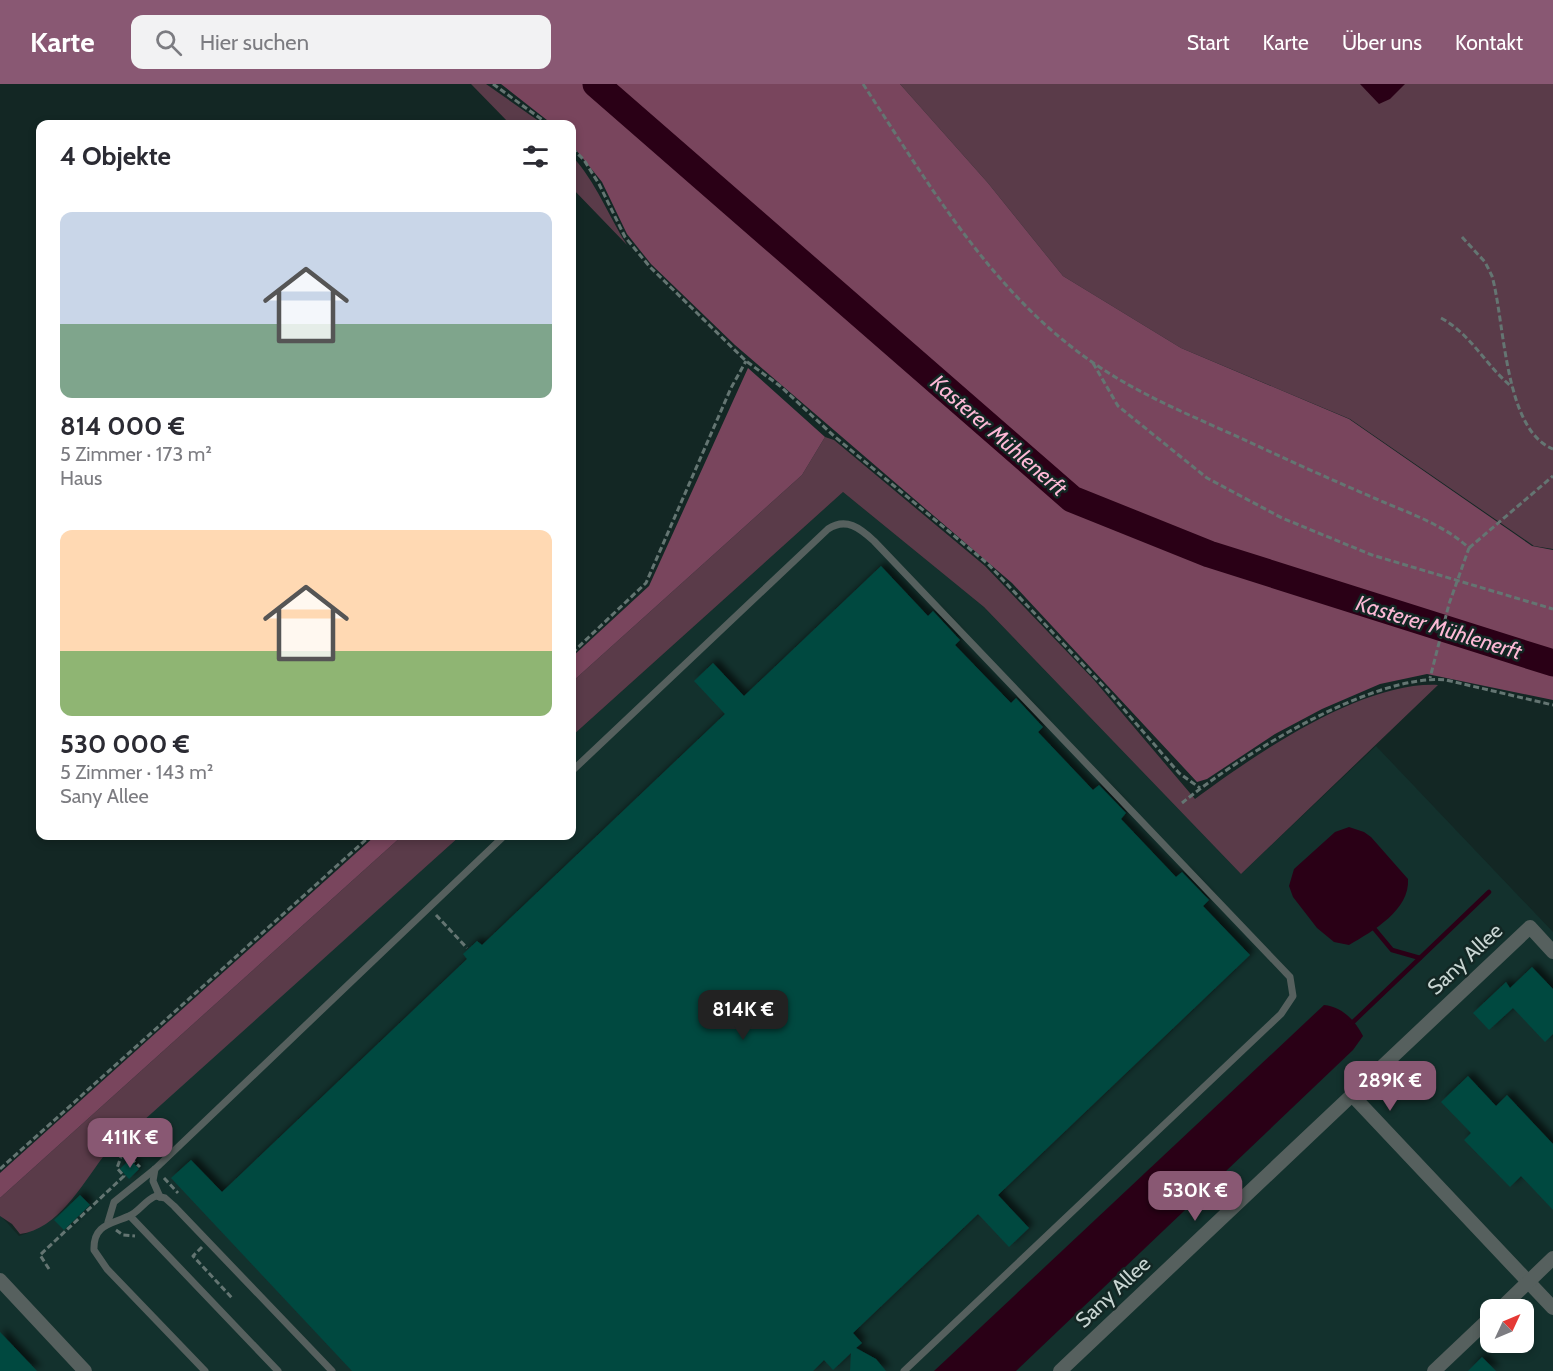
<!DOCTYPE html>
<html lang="de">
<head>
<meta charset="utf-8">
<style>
  :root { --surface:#fff; --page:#f2f2f3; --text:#2b2b33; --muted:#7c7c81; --accent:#895873 }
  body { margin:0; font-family:Cabin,sans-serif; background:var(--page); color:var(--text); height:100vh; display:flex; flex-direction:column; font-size:22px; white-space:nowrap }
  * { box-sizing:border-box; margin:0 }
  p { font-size:20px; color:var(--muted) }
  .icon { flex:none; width:33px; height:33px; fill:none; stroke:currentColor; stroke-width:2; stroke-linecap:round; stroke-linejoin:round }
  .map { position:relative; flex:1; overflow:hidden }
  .drawer { position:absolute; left:36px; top:36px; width:540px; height:720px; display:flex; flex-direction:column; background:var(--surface); border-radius:12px; box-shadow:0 3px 9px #0003 }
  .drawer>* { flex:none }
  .needle { width:39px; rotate:46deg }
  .buttons { position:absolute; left:1480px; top:1215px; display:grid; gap:12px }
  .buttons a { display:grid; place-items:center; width:54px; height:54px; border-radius:12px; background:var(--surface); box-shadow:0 3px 9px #0003; font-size:30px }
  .price { position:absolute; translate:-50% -51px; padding:0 14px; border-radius:12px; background:var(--accent); color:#fff; font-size:20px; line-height:39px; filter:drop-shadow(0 2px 3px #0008) }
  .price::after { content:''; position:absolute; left:50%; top:36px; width:18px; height:14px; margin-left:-9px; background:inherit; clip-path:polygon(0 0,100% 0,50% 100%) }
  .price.selected { background:#222; color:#fff }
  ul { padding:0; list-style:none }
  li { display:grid; align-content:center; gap:12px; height:318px; padding:0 24px }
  li span { display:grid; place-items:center; height:186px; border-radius:12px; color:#555 }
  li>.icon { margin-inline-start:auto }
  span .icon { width:108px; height:108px; fill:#fffc; stroke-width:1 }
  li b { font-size:26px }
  h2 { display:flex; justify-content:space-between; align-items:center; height:72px; padding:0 24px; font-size:26px }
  header { display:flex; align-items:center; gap:36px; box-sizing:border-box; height:84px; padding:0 30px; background:var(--accent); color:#fff }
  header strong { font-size:28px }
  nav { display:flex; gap:33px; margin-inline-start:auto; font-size:21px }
  .search { width:420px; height:54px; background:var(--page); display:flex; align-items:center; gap:15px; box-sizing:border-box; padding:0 21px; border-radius:12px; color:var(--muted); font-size:22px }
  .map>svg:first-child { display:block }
  .built { fill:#13312d; fill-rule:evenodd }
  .green { fill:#5a3b49 }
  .forest { fill:#79455d }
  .water { fill:#2a0016 }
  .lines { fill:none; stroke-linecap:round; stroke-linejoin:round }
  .stream { stroke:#2a0016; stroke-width:4.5 }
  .river { stroke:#2a0016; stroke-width:27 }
  .building { fill:#034840; filter:url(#shadow) }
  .path { stroke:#647572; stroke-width:3; stroke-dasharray:6 3; stroke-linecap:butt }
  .lane { stroke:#56605e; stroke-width:7 }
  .street { stroke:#56605e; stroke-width:14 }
  .labels { text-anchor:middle; stroke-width:5; stroke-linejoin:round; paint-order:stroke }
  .street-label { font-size:21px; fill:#c8d5d2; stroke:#132724 }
  .water-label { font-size:22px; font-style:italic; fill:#fdb9d6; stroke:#132724 }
</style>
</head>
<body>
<header>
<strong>Karte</strong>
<div class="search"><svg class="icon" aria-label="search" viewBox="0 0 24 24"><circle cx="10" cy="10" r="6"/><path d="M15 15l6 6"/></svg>Hier suchen</div>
<nav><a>Start</a><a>Karte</a><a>Über uns</a><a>Kontakt</a></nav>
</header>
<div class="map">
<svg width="1553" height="1287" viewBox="0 0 1553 1287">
  <defs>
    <filter id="shadow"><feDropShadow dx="4.5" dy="-4.5" stdDeviation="3" flood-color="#0009"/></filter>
  </defs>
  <rect width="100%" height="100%" fill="#132724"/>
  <path class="built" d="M843 408 984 523 1241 790 1376 662 1553 848V1287H0V1131L19 1152 28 1149 97 1075 460 752H572V652ZM1491 1226H1524V1258H1491Z"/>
  <g class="green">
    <polygon points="471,0 486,0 543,40 510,40"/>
    <polygon points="900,0 1553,0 1553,465 1534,462 1350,335 1181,264 1063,192 988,99"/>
    <path d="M572 72C596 98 608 131 627 161L572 104Z"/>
    <path d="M825 353 834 356 985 482 1094 596 1195 715C1254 671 1362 597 1438 601L1241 790 984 523 843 408 572 652V598L802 391Z"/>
    <path d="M402 752H460L103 1073C81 1102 58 1145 20 1150L12 1140 0 1132V1114Z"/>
  </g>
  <g class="forest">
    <polygon points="501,0 593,0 1071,418 1207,474 1450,558 1553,586 1553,616 1427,590 1380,600 1322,625 1275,650 1207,695 1197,698 1012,499 735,261 651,180 627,150 602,98 572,61 572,40 552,40"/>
    <polygon points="601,0 900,0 988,99 1063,192 1181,264 1349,335 1532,462 1553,466 1553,575 1211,466 1075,411"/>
    <polygon points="748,284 825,353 802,391 572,598 572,573 649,502"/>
    <polygon points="375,752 402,752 0,1114 0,1089"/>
  </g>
  <g class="water">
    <polygon points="1360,0 1405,0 1390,15 1379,20"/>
    <path d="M1349 743 1364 748 1371 753 1408 795C1410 826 1373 847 1349 861L1334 858 1317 844 1293 813 1289 802 1294 785 1335 748Z"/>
    <path d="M1324 921C1342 923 1355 936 1363 952L1353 966 1016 1287H934Z"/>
  </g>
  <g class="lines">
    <g class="stream">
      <polyline points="1372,842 1392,866 1420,874"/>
      <polyline points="1351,940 1489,808"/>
    </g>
    <polyline class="river" points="596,0 1072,415 1209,470 1553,579"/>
  </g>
  <g class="building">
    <polygon points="881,482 928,532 933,527 960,556 955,561 1011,619 1016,614 1043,643 1038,648 1093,706 1099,701 1126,729 1121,735 1176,793 1182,788 1209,816 1203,822 1250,871 998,1111 1029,1144 1009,1163 978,1130 853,1249 862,1259 856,1264 876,1275 886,1287 850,1287 851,1269 833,1286 824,1276 813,1287 352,1287 171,1094 191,1076 222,1108 467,875 463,870 477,857 482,861 725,630 694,597 713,579 744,612"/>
    <polygon points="1532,883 1553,905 1553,950 1545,958 1513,924 1489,946 1473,929 1506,898 1510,904"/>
    <polygon points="1468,992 1496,1022 1507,1011 1553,1060 1553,1126 1521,1092 1510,1103 1464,1056 1471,1049 1441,1018"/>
    <polygon points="130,1075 139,1085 129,1095 120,1085"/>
    <polygon points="80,1111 90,1121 64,1146 54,1136"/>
    <polygon points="0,1248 37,1287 0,1287"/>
    <polygon points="1482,1273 1496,1287 1468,1287"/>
  </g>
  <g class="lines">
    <g class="path">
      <polyline points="493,0 548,40"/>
      <path d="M863 0C929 100 991 208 1092 278 1142 313 1202 336 1258 362 1296 380 1335 397 1374 414 1406 428 1443 440 1469 464L1449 520 1430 594"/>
      <polyline points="572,64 584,76 599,100 625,153 650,183 746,277 780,302 834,352 988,480 1107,606 1179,689 1200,704"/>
      <path d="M1462 153 1485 178 1492 192C1505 238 1504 346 1553 365"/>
      <path d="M1441 234C1471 250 1486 282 1512 303"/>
      <polyline points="1093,279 1118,322 1207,394 1282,434 1372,471 1553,525"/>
      <polyline points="1469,464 1553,392"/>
      <polyline points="572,569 646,499 731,304 746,277"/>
      <path d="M1182 719C1238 673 1373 589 1446 596L1553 621"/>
      <polyline points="436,831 467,864"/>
      <polyline points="0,1085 370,752"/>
      <polyline points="164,1094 178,1109"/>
      <polyline points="116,1146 123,1151 135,1152"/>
      <polyline points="202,1163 193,1172 232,1214"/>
      <polyline points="49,1185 40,1171 124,1092 117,1084 123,1067 140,1083"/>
    </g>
    <g class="lane">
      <path d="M572 687 828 445C846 433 860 444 874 457L1290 893 1293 912 1281 930 904 1287"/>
      <polyline points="155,1085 153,1097 160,1113"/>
      <polyline points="130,1132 278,1287"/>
      <polyline points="108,1138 114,1118 155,1085 504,752"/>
      <path d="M205 1287 107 1185 94 1166C93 1140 112 1140 129 1132 139 1128 145 1116 156 1112L165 1114 174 1122 332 1287"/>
    </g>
    <g class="street">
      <polyline points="1553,868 1530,843 1352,1011 1553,1224"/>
      <polyline points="0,1196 85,1287"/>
      <polyline points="1499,1226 1553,1174"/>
      <polyline points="1060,1287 1352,1011"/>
      <polyline points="1434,1287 1491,1233"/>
    </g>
  </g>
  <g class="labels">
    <g class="street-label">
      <text transform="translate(1465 875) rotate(-43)" y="7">Sany Allee</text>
      <text transform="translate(1113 1208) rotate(-43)" y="7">Sany Allee</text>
    </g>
    <g class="water-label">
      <text transform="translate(999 351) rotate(41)" y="8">Kasterer Mühlenerft</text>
      <text transform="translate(1439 543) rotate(17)" y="8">Kasterer Mühlenerft</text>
    </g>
  </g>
</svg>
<div class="buttons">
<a><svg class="needle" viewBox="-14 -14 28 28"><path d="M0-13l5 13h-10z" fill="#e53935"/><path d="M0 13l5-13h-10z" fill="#7c7c81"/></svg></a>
</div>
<b class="price selected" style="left:743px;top:957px">814K €</b>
<b class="price" style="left:1390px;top:1028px">289K €</b>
<b class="price" style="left:130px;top:1085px">411K €</b>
<b class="price" style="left:1195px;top:1138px">530K €</b>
<section class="drawer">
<h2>4 Objekte<svg class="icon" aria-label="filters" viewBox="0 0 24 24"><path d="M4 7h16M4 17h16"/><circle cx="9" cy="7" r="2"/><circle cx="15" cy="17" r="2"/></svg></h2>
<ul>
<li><span style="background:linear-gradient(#c9d6e8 60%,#7fa58c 0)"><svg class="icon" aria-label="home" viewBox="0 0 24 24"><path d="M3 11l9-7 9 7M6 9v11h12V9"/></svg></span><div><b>814 000 €</b><p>5 Zimmer · 173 m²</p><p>Haus</p></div></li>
<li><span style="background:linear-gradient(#ffd9b3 65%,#8fb573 0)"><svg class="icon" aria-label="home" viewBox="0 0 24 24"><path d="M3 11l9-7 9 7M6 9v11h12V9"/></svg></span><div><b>530 000 €</b><p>5 Zimmer · 143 m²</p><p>Sany Allee</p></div></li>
</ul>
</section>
</div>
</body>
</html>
